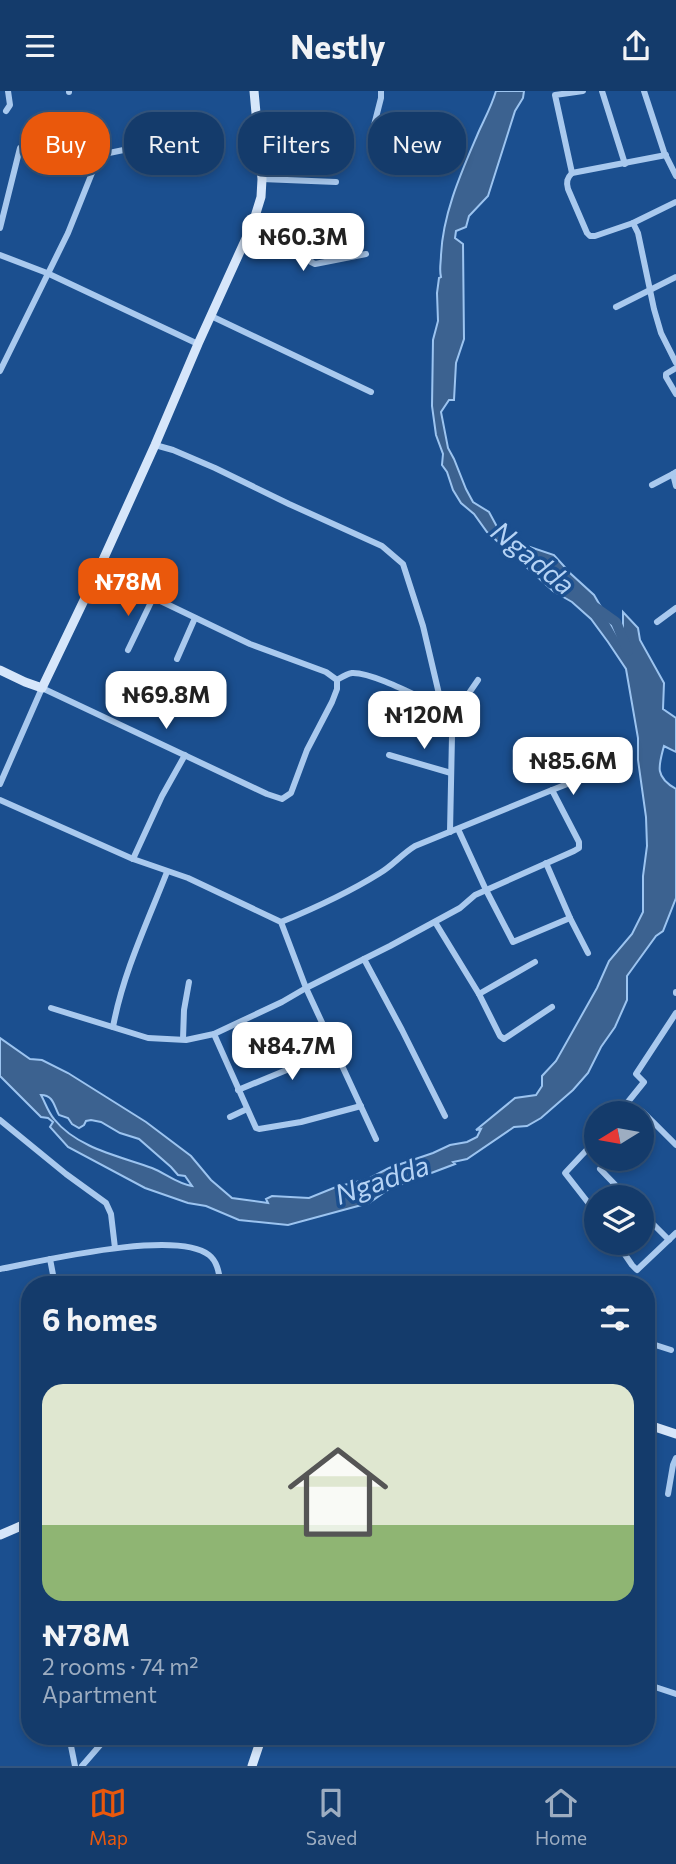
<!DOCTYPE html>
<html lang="en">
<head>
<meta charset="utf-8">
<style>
  :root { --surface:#143b6b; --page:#214673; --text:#f1f3f6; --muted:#9dadc1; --line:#33557e; --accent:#ea580c }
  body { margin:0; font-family:Commissioner,sans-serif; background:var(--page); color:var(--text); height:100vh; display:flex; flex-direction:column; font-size:26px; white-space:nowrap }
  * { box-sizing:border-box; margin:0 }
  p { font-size:23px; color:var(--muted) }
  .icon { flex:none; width:38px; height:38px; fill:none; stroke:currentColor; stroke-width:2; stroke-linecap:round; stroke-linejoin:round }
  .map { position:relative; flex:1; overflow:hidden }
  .sheet { position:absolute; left:21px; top:1185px; width:634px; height:469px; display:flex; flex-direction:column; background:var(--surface); border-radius:28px; box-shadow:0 4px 10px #0003,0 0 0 2px var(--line) }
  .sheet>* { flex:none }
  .guide { position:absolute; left:21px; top:21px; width:635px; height:63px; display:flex; gap:14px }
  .needle { width:46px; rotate:259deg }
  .buttons { position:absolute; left:584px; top:1010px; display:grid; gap:14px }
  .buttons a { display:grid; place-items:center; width:70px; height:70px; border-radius:50%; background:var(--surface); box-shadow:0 4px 10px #0003,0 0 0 2px var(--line); font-size:35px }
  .price { position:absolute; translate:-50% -60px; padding:0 16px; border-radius:14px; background:#fff; color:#222; font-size:23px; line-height:46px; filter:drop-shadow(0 2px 4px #0008) }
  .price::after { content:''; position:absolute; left:50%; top:42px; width:21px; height:16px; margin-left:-10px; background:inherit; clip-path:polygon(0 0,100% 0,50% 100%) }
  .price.on { background:var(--accent); color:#fff }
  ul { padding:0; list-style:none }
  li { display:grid; align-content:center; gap:14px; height:371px; padding:0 21px }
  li+li { border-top:2px solid var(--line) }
  li span { display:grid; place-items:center; height:217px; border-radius:21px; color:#555 }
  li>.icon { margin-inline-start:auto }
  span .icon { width:126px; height:126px; fill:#fffc; stroke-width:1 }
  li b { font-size:30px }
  h2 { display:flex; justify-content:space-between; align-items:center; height:84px; padding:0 21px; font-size:30px }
  .pill { padding:0 24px; border-radius:28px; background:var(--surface); box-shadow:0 4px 10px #0003,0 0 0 2px var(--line); font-size:24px; line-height:63px }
  .pill.on { background:var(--accent); color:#fff }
  header { display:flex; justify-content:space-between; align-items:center; height:91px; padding:0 21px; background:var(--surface); font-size:32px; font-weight:700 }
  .menu { display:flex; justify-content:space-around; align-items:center; height:98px; border-top:2px solid var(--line); background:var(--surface); font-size:19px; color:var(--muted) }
  .menu a { display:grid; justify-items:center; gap:4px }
  .menu .on { color:var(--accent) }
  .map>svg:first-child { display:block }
  .water { fill:#3c6290; stroke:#9cc4f0; stroke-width:2; fill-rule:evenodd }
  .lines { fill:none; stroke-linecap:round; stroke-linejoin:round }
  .river { stroke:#3c6290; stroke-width:10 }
  .street { stroke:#a9c9ee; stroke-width:6 }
  .secondary { stroke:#d6e6fa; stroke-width:9 }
  .labels { text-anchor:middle; stroke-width:7; stroke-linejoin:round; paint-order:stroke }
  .water-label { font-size:28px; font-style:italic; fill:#b5d3f5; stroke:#1b4f8f }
</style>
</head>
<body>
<header><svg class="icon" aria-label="menu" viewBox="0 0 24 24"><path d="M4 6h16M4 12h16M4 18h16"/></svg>Nestly<svg class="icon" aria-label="share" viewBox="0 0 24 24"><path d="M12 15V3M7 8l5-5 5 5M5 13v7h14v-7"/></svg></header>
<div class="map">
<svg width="676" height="1675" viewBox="0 0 676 1675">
  <rect width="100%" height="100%" fill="#1b4f8f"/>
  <path class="water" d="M496 0H524L523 7 515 20 488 105 469 125 466 136 456 140 455 147 463 153 464 248 456 272 454 309H449L441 321 448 357 454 368 466 398 473 411 489 421 503 447 554 464 571 483 594 504 623 554V521L638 537 640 549 664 592 663 618 676 627V661L664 655C658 676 655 686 676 698V807L663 840 656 845 627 885V909L615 936 601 956 588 982 573 999 541 1027 527 1035 514 1036 467 1068 453 1071 455 1073 389 1098 369 1112 288 1134 239 1129 206 1115 188 1112 145 1097 68 1056 50 1036 53 1031 48 1027 41 1026 0 985V947L30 968 42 969 68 982 146 1031 191 1065 211 1089 232 1107 268 1112 266 1108 272 1105 309 1107 336 1096 368 1088 389 1077 433 1062 450 1054 467 1051 477 1046 481 1038 476 1039 515 1007 536 1004 542 995V985L556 970 597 897 609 870 632 843 643 821V785L647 755 646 726 638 669V647L626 578 608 551 591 528 572 511 553 500 487 441 474 423 461 412 453 399 447 381 442 374 443 363 436 344 432 315 433 249 438 230 437 202 439 187 441 186C439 178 441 172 441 164 443 121 462 80 479 40 485 27 492 14 496 0ZM41 1004C54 1004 54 1016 59 1024L68 1027 72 1033 79 1037 84 1034 86 1030 91 1029 101 1031 120 1042 139 1048 171 1076 178 1084 185 1085 192 1095C177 1093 165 1082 152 1077 119 1065 77 1057 54 1028 48 1021 45 1011 41 1004Z"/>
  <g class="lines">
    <polyline class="river" points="595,516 616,531 628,560"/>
    <g class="street">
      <polyline points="69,0 69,1"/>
      <polyline points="583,0 555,4 572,82 666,64"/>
      <polyline points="602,0 625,73"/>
      <polyline points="644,0 664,61 676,85"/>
      <polyline points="6,20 10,14 8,0"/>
      <polyline points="372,42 381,7 381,0"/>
      <path d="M572 82C567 87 566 91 568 98L587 142 590 145H595L633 132"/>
      <polyline points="262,88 336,91"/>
      <polyline points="676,111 633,132 638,142 654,218 661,242 676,272"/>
      <polyline points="0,137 20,57"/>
      <polyline points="242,157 277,154 308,158 311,171 315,173 366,163"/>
      <polyline points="0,164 47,182 198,253"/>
      <polyline points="616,216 676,186"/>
      <polyline points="211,225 371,301"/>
      <polyline points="676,277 666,283 666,286 676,303"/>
      <polyline points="0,280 68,142 94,77 104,63 153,53"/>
      <polyline points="155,354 173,359 215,377 289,413 382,455 403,473 423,535 439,603 452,645 450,741"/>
      <polyline points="676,381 673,383 676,395"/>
      <polyline points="652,394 673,383"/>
      <polyline points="98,480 250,553 326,581 337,589"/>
      <polyline points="657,531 676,517"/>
      <polyline points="128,559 153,507"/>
      <polyline points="177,568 195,527"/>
      <path d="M337 589C342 586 346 583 352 582 373 581 422 608 443 617"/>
      <polyline points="443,615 467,605 478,589"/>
      <polyline points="389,664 451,682"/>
      <polyline points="0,693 42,597 267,703 282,708 291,702 307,659 332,611 337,598 337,589"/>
      <polyline points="552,699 585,686"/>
      <polyline points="0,709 133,768 188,787 281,831 306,897 376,1048"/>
      <polyline points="458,738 486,799 513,851 570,827 546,772"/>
      <polyline points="133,768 162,705 185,664"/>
      <polyline points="570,827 588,862"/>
      <polyline points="435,831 479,903 500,945 504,948 552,916"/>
      <polyline points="364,868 402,939 445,1025"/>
      <polyline points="676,902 676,901"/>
      <polyline points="479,903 535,871"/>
      <path d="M51 917 148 947 186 949 214 943 282 911 306 897 390 855 460 817 475 804 574 760 579 757V751L552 699 415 755C402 763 392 775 380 782 348 802 315 817 281 831"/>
      <path d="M113 936C123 882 147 832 167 781"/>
      <polyline points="214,943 256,1037 259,1038 301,1031 361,1015"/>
      <polyline points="183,948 184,919 189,891"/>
      <polyline points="238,999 335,959"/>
      <polyline points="643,1021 676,1054"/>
      <polyline points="619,1022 644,991 636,983 676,922"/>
      <polyline points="230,1026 247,1018"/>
      <polyline points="0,1029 66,1083 106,1112 111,1123 115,1157"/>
      <polyline points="597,1048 565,1082 597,1123"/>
      <polyline points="600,1078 627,1106"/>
      <polyline points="642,1122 669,1149"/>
      <polyline points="617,1152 632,1174 637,1179 676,1142"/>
      <polyline points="50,1168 55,1194"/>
      <path d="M0 1178C42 1170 176 1138 209 1164 218 1171 219 1183 221 1194"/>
      <polyline points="646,1251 671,1259"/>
      <polyline points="668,1403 673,1374 676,1367"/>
      <polyline points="22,1434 30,1469"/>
      <polyline points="646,1593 676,1603"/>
      <polyline points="69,1645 75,1675"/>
      <polyline points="82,1675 108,1645"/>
    </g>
    <g class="secondary">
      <polyline points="0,579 25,591 42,597 98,480 155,354 198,253 253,132 261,106 262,88 254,0"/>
      <polyline points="646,1333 676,1343"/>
      <polyline points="0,1444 30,1431"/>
      <polyline points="252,1675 262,1645"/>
    </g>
  </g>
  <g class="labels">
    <g class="water-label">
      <text transform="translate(533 467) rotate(39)" y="10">Ngadda</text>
      <text transform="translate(382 1089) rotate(-19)" y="10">Ngadda</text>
    </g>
  </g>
</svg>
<div class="buttons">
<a><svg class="needle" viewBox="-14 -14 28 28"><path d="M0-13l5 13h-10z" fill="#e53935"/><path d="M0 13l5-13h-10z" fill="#9dadc1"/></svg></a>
<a><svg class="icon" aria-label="layers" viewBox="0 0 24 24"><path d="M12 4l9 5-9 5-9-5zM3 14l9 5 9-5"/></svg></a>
</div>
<b class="price" style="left:303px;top:182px">₦60.3M</b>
<b class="price on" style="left:128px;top:527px">₦78M</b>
<b class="price" style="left:166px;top:640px">₦69.8M</b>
<b class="price" style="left:424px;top:660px">₦120M</b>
<b class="price" style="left:573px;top:706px">₦85.6M</b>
<b class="price" style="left:292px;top:991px">₦84.7M</b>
<div class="guide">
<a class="pill on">Buy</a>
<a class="pill">Rent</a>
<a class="pill">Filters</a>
<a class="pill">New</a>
</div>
<section class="sheet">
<h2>6 homes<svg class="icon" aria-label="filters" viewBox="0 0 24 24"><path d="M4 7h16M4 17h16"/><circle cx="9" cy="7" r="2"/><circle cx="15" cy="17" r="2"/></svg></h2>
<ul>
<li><span style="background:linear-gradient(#dfe7d0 65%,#8fb573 0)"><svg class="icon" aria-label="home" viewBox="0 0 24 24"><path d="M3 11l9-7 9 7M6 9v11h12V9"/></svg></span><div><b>₦78M</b><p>2 rooms · 74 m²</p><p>Apartment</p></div></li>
</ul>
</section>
</div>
<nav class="menu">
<a class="on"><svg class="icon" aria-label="map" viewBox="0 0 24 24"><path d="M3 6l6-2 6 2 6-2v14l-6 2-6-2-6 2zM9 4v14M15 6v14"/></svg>Map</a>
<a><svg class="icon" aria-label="saved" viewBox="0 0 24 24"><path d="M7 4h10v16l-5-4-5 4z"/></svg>Saved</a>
<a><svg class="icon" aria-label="home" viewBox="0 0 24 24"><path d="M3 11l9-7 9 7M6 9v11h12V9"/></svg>Home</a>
</nav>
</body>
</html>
